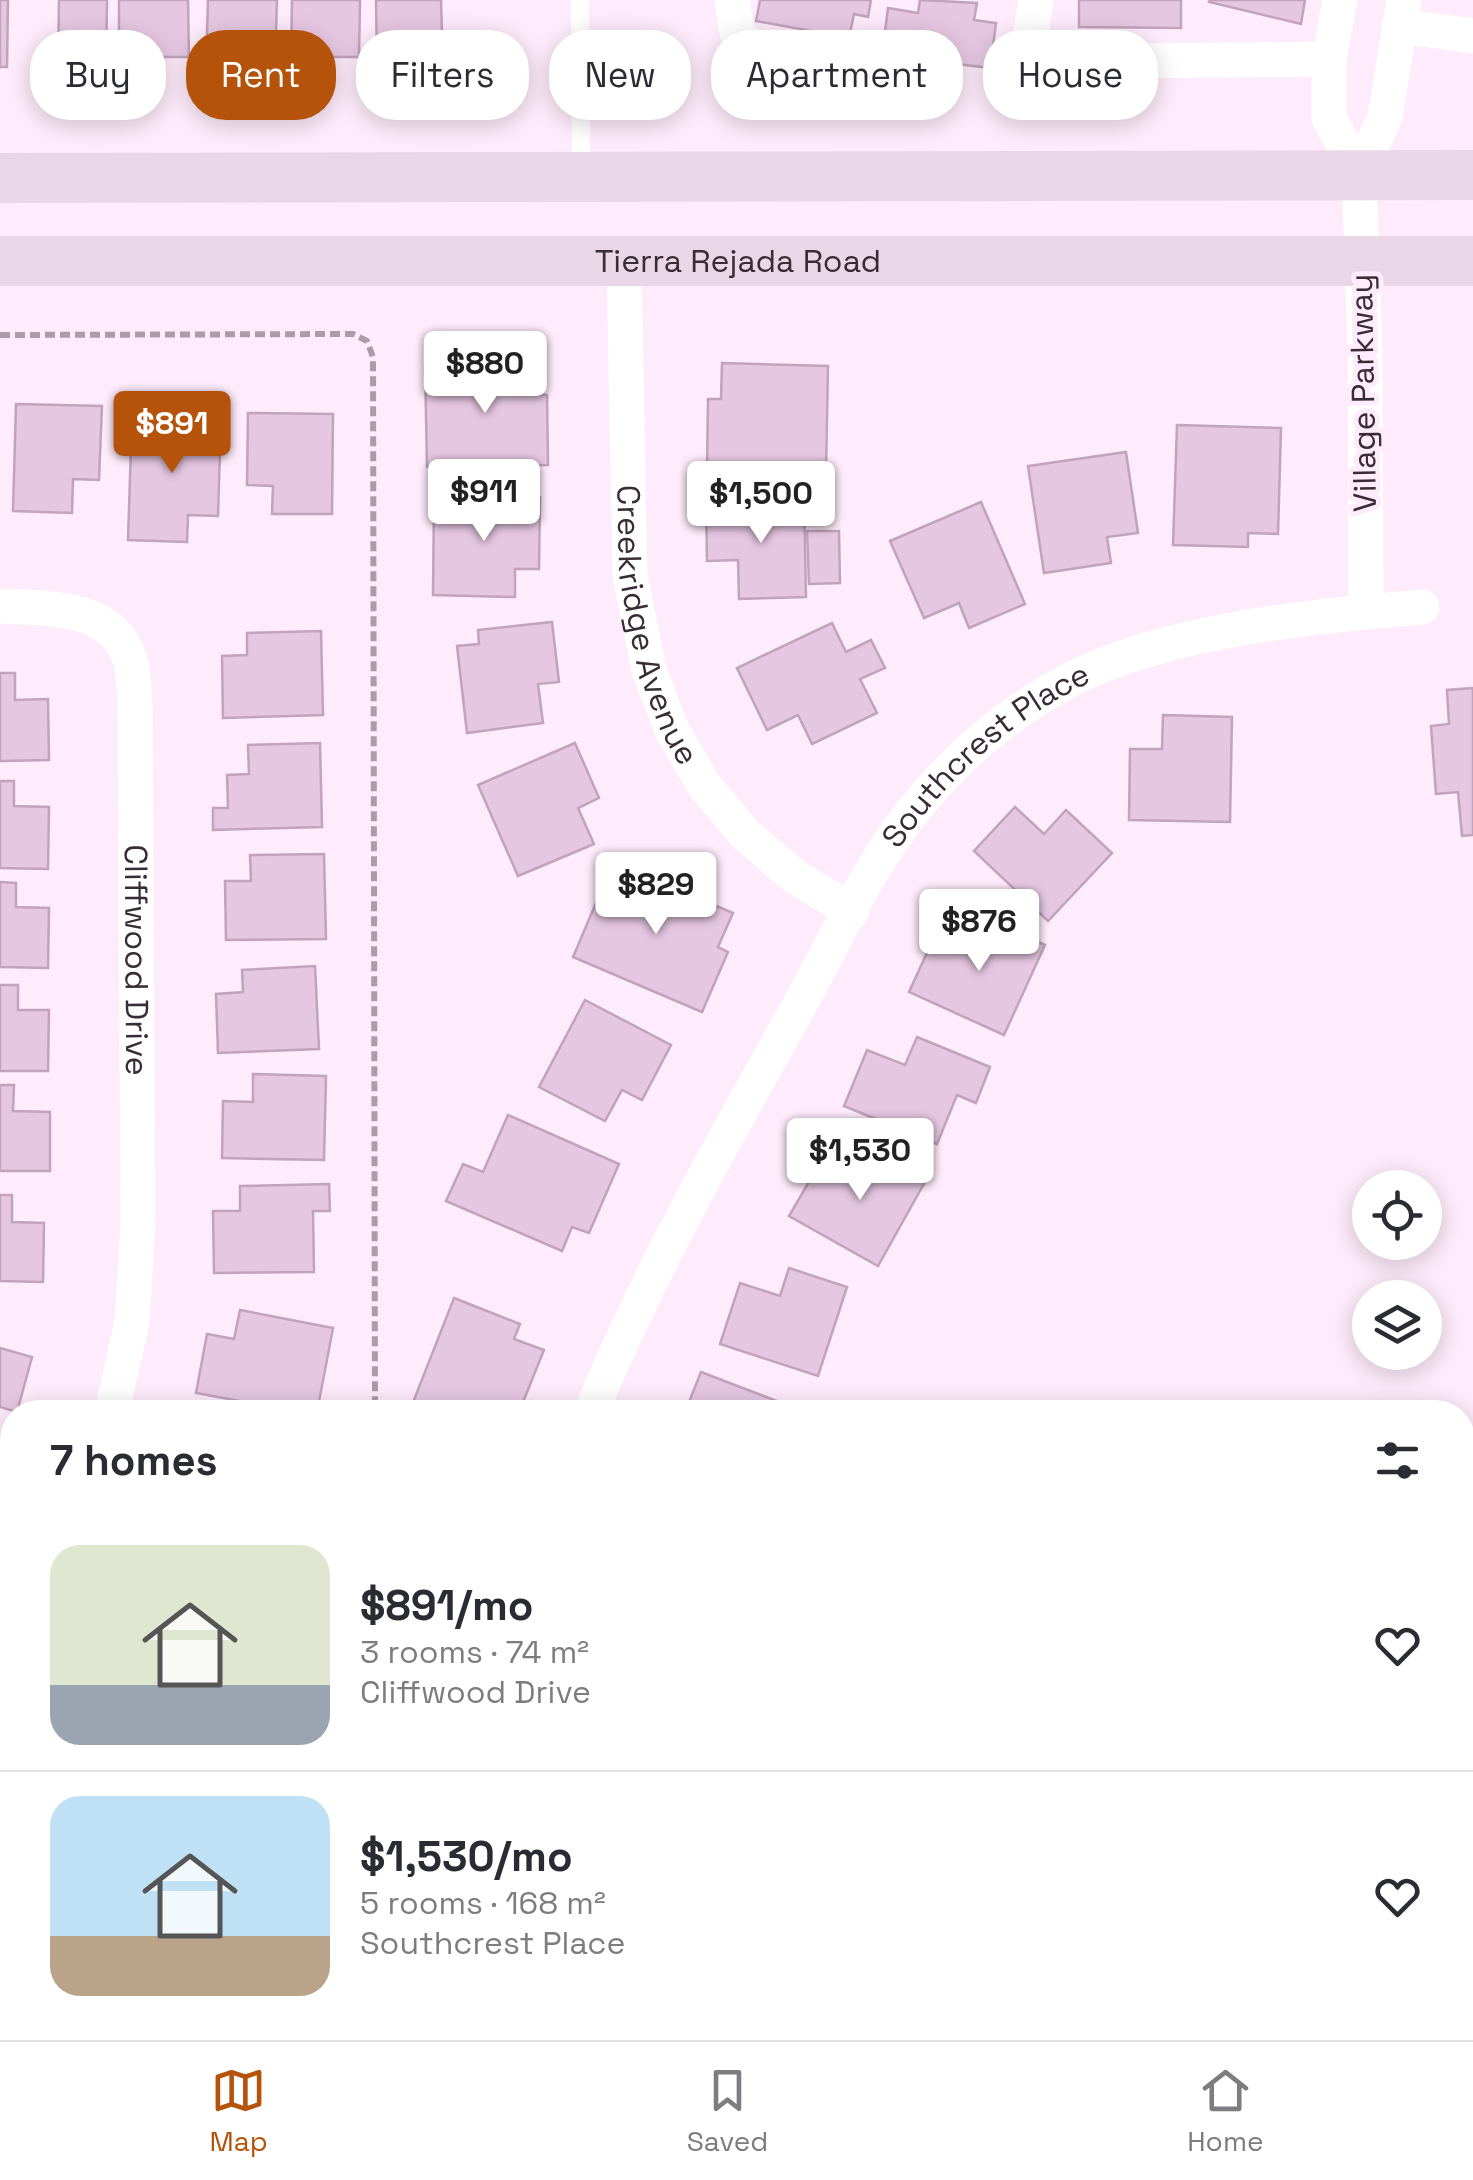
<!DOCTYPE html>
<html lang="en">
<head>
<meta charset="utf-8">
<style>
  :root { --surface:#fff; --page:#f7f7f7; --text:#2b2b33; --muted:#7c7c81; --line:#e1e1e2; --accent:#b45309 }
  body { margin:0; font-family:"Space Grotesk",sans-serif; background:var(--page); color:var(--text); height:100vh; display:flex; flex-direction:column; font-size:38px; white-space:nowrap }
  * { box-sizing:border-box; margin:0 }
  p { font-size:32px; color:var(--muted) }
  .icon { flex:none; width:55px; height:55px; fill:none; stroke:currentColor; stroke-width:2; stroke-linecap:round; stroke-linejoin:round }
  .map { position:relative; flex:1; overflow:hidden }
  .panel { position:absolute; left:0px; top:1400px; width:1475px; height:640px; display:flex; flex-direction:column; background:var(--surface); border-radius:40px 40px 0 0; box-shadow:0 5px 25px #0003 }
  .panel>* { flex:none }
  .hud { position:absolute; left:30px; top:30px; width:1415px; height:90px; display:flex; gap:20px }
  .tools { position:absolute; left:1352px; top:1170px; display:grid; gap:20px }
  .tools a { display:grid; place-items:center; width:90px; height:90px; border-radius:50%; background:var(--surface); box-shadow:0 5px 25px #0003; font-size:50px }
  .price { position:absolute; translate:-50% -85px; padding:0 22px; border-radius:10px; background:#fff; color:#222; font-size:32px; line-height:65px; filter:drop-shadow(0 2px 5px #0008) }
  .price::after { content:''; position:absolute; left:50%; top:60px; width:30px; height:22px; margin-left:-15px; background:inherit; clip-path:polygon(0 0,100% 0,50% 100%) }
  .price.active { background:var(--accent); color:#fff }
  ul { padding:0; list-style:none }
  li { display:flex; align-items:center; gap:30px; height:250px; padding:0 50px }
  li+li { border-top:2px solid var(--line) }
  li span { display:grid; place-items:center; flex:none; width:280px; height:200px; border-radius:30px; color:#555 }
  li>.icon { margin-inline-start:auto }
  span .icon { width:120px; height:120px; fill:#fffc; stroke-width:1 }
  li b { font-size:42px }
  h2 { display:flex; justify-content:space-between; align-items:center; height:120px; padding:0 50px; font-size:42px }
  .tag { padding:0 35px; border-radius:40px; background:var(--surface); box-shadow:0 5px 25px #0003; font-size:35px; line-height:90px }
  .tag.active { background:var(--accent); color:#fff }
  .tab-bar { display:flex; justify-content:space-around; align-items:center; height:140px; border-top:2px solid var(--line); background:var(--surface); font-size:28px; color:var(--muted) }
  .tab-bar a { display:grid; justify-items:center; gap:5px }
  .tab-bar .active { color:var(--accent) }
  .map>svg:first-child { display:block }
  .water { fill:#a9eda2 }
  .building { fill:#e6c7e2; stroke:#c1a3bc; stroke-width:2.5 }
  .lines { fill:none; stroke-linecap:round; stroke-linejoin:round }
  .path { stroke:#ac9caa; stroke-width:6; stroke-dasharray:10 5; stroke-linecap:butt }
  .service { stroke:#fff; stroke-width:18 }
  .minor { stroke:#fff; stroke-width:35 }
  .secondary { stroke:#e9d7e7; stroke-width:50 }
  .labels { text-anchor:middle; stroke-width:10; stroke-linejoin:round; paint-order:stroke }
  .street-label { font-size:32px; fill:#382c36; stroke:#feebfb }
</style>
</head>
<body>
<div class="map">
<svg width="1473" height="2040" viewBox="0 0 1473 2040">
  <rect width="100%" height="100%" fill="#feebfb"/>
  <polygon class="water" points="1473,1836 1473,1897 1471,1892 1462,1888 1463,1864"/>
  <g class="building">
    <polygon points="0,0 8,0 7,67 0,67"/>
    <polygon points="59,0 107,0 106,69 58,67"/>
    <polygon points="119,0 188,0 189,57 119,57"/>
    <polygon points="208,0 277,0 275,67 206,66"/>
    <polygon points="292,0 360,0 359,57 291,57"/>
    <polygon points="376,0 441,0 443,67 377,68"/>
    <polygon points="760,0 871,0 868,17 854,14 849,38 756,21"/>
    <polygon points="920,0 977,3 974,20 996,23 990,68 882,55 888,8 918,13"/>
    <polygon points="1079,0 1181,0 1181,28 1079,27"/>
    <polygon points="1210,0 1305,0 1301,24 1209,2"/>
    <polygon points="533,363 534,395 547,395 548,465 427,467 425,365"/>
    <polygon points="722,363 828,366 826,472 707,468 708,399 721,399"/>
    <polygon points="16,404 102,406 99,480 73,479 72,513 13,511"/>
    <polygon points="248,413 333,414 332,514 272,514 273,486 247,485"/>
    <polygon points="132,417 221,419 218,516 188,515 187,542 128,540"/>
    <polygon points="1177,425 1281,428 1278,534 1248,533 1248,547 1173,545"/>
    <polygon points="1126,452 1138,533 1107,537 1111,563 1044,573 1028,466"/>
    <polygon points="434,496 540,497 539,569 515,569 515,597 433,595"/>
    <polygon points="804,501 806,597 739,599 738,560 707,561 706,502"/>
    <polygon points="981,502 1025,604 969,628 959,603 924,618 890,541"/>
    <polygon points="807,531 839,531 840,583 809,584"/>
    <polygon points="552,622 559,682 538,684 543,723 467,733 457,646 479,644 478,630"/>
    <polygon points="832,623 846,652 871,640 885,668 860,679 877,713 812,744 798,715 767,730 737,668"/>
    <polygon points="321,631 323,715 223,718 222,656 247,655 247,633"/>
    <polygon points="0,673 15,673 15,700 48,699 49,760 0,761"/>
    <polygon points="1473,688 1473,835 1462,836 1458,792 1436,794 1431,726 1449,724 1447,690"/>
    <polygon points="1163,715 1232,717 1230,822 1129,820 1130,749 1162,749"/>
    <polygon points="320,743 322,827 213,830 213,808 228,808 227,775 249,774 248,745"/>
    <polygon points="575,743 599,798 578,808 594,844 518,876 478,785"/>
    <polygon points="0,781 14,781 14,806 49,807 48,869 0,868"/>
    <polygon points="1015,807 1044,834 1066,810 1112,853 1048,921 974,851"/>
    <polygon points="324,854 326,939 226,940 225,881 251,881 250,855"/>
    <polygon points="613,863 733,913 718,947 728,952 702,1012 573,957"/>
    <polygon points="0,882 16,883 16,907 49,908 48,968 0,967"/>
    <polygon points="980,916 1045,945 1004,1035 909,992 937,931 967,945"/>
    <polygon points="315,966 319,1049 218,1053 216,994 243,992 242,970"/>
    <polygon points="0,985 18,985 18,1010 49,1010 48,1071 0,1071"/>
    <polygon points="585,1000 671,1045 642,1100 622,1090 605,1121 539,1087"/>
    <polygon points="917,1037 990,1067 976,1103 957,1095 937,1144 844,1106 867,1050 905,1065"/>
    <polygon points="253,1074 326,1076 324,1160 222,1158 223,1101 253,1102"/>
    <polygon points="0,1085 14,1085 13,1111 50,1112 50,1171 0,1171"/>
    <polygon points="508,1115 619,1164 589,1233 572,1227 562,1251 446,1201 463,1164 483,1172"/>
    <polygon points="862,1144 926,1180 878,1266 789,1216 821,1161 845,1174"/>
    <polygon points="329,1184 330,1211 313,1211 314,1272 214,1273 213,1211 240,1211 240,1186"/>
    <polygon points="0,1195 12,1195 12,1222 44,1223 43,1282 0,1281"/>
    <polygon points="789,1268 847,1287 818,1376 720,1344 740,1283 780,1296"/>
    <polygon points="454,1298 520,1324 514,1339 544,1350 519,1412 410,1410"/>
    <polygon points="240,1310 333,1328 317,1412 299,1412 196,1393 207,1334 234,1339"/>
    <polygon points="0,1348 32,1357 17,1412 0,1407"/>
    <polygon points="701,1372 787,1405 783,1412 685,1412"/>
    <polygon points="0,1934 12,1942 12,1966 9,1972 12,1974 12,2012 0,2004"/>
    <polygon points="510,2028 611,2028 614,2040 512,2040"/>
  </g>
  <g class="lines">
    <g class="path">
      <polyline points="0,335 353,334 367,341 373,357 375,1412"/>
      <polyline points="376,2028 376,2040"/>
    </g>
    <g class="service">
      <polyline points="580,0 581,172"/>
      <polyline points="443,2040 444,2028"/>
    </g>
    <g class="minor">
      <polyline points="732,0 737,33 768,65"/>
      <polyline points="1036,0 1031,34 1047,62 1329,59"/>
      <polyline points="1340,0 1329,59 1329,118 1359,174"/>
      <polyline points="1399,26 1473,36"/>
      <path id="s1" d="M624 261 630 575 649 670 672 730 704 785 745 834 794 876 852 911"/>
      <path id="s2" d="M0 606C50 609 119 604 132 668 134 681 134 695 135 708L138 1224 132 1322 112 1412"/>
      <polyline points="1366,611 1365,347 1359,174 1385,117 1404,0"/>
      <path id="s3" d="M591 1412C649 1272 724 1140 798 1008 834 943 866 870 913 811 955 758 1008 713 1068 681 1165 630 1314 616 1422 607"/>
      <polyline points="0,1637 12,1615"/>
      <polyline points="0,1810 12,1822"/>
      <polyline points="131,2028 136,2040"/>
    </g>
    <g class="secondary">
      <polyline points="0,178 1473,175"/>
      <path id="s4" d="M0 261H1473"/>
    </g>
  </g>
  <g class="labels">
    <g class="street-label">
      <text dy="11" stroke="none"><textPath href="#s4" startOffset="738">Tierra Rejada Road</textPath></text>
      <text transform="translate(1363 393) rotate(-91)" y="11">Village Parkway</text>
      <text dy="11" stroke="none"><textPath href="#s1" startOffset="368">Creekridge Avenue</textPath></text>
      <text dy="11" stroke="none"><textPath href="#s3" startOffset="775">Southcrest Place</textPath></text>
      <text dy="11" stroke="none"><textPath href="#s2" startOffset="452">Cliffwood Drive</textPath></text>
    </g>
  </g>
</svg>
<div class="tools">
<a><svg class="icon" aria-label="locate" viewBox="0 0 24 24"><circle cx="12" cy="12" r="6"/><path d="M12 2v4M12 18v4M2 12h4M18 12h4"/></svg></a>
<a><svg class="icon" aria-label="layers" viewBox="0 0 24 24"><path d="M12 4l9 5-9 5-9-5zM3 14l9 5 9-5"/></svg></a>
</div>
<b class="price" style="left:485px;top:416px">$880</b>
<b class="price active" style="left:172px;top:476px">$891</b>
<b class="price" style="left:484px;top:544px">$911</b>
<b class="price" style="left:761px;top:546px">$1,500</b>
<b class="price" style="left:656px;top:937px">$829</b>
<b class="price" style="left:979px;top:974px">$876</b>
<b class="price" style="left:860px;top:1203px">$1,530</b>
<div class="hud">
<a class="tag">Buy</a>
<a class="tag active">Rent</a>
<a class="tag">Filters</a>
<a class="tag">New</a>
<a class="tag">Apartment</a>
<a class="tag">House</a>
</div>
<section class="panel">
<h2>7 homes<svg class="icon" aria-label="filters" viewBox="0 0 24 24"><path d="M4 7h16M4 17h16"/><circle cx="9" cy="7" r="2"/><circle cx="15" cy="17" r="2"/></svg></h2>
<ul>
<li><span style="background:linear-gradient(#dfe7d0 70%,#9aa5b1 0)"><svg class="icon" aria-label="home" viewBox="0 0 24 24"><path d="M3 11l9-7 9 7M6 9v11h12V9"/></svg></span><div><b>$891/mo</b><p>3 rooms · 74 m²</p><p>Cliffwood Drive</p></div><svg class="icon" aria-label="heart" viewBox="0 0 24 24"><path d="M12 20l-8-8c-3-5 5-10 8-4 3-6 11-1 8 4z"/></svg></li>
<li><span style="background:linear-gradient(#bfe0f5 70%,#b9a48a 0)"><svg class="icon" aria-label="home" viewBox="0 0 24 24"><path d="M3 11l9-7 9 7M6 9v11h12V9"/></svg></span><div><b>$1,530/mo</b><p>5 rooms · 168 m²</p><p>Southcrest Place</p></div><svg class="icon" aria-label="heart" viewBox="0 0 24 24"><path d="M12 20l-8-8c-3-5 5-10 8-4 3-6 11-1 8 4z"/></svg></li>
</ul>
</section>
</div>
<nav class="tab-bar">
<a class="active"><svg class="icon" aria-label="map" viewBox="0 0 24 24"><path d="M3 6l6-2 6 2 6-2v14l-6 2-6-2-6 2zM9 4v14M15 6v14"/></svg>Map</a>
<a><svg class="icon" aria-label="saved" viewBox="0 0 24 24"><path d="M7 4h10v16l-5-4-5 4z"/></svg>Saved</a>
<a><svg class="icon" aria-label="home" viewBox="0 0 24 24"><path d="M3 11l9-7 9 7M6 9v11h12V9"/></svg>Home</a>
</nav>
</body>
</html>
